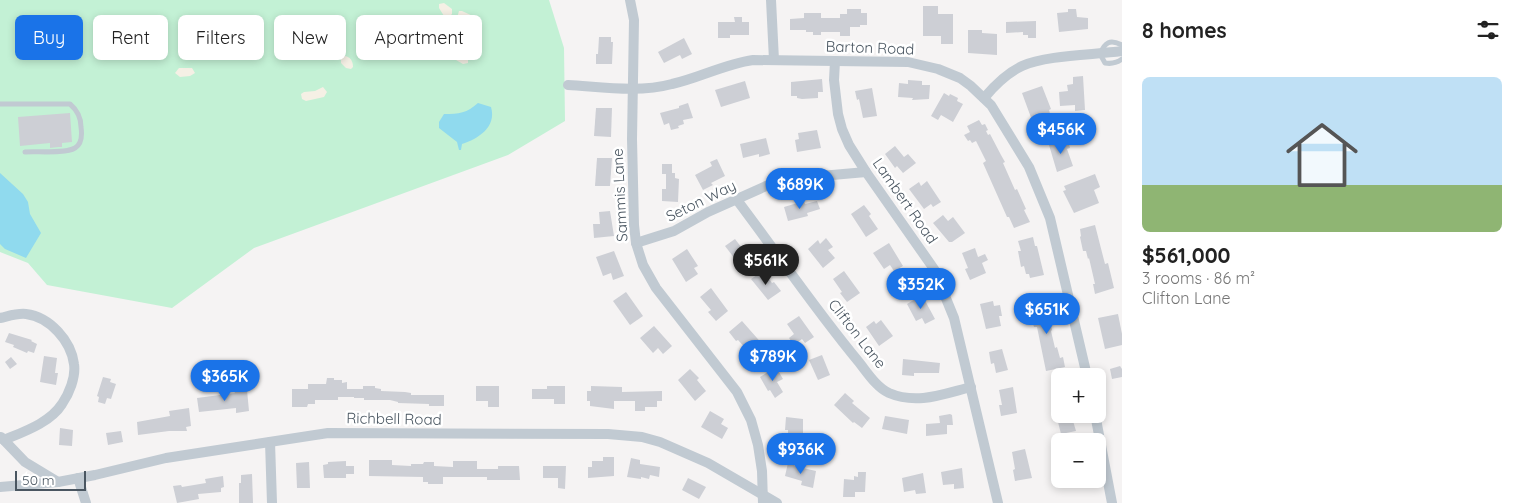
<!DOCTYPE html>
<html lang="en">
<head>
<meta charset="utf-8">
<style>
  :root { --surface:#fff; --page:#f2f2f2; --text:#222; --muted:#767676; --accent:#1a73e8 }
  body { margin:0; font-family:Quicksand,sans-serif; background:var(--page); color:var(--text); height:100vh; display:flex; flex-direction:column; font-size:19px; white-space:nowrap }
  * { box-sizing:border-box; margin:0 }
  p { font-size:16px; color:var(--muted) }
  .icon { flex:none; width:28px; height:28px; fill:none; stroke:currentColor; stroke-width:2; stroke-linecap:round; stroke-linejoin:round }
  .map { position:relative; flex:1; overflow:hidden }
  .drawer { display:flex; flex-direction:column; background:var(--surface); width:400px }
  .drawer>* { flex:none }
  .guide { position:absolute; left:15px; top:15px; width:475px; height:45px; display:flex; gap:10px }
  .buttons { position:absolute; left:1051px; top:368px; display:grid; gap:10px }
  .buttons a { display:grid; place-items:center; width:55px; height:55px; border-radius:8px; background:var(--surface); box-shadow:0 2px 8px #0003; font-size:25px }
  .scale { position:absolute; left:15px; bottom:12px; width:71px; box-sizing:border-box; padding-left:5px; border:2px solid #4a5661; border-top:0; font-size:14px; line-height:18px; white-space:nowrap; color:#4a5661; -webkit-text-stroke:4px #fff; paint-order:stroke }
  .price { position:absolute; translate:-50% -42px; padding:0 11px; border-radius:18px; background:var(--accent); color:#fff; font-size:16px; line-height:32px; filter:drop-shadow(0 1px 2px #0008) }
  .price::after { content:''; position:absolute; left:50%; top:30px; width:15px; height:11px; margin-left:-8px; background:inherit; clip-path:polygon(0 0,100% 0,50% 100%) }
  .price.on { background:#222; color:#fff }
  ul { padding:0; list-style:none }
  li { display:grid; align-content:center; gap:10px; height:265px; padding:0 20px }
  li span { display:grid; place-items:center; height:155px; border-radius:8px; color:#555 }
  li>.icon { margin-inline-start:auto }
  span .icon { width:90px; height:90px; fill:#fffc; stroke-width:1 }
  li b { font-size:21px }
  h2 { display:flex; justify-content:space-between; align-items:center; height:60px; padding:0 20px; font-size:21px }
  .pill { padding:0 18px; border-radius:8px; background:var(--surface); box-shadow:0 2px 8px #0003; font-size:18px; line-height:45px }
  .pill.on { background:var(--accent); color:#fff }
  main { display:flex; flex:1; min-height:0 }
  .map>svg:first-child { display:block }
  .green { fill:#c3f1d5 }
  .sand { fill:#f5f0e5 }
  .water { fill:#90daee }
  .building { fill:#cdcfd5 }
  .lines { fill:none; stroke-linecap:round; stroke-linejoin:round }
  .service { stroke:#c1cad2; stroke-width:5 }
  .minor { stroke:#c1cad2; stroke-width:10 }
  .labels { text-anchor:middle; stroke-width:5; stroke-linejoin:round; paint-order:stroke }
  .street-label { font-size:15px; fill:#4a5661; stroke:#fff }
</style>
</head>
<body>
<main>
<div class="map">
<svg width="1122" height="503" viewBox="0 0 1122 503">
  <rect width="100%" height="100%" fill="#f5f3f3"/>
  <polygon class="green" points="0,0 549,0 564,48 565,121 508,155 254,248 172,308 47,285 28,263 0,252"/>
  <g class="sand">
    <polygon points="444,3 452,9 452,14 449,17 444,16 439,8 439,4"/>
    <polygon points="462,11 475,17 475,20 473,22 459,21 457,18 459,11"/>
    <path d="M416 28 423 34C431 34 440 31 444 39V42C434 45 419 38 411 32Z"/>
    <path d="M313 32C319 33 323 36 324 42L322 45 315 44 311 34Z"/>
    <polygon points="291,38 293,38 304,46 303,51 297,52 289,48 287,43"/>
    <polygon points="457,52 468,60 468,63 463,64 456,60 455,54"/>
    <path d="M344 56C350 56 353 61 353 67L351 69 346 68 341 63V59Z"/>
    <polygon points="179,68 192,68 195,73 190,76 180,77 175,73"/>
    <polygon points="323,87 327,92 324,97 306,101 302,99 301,94 304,92 315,91"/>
  </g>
  <g class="water">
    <path d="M478 103 491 107C497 127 478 139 462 144L461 150H459L457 142 439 128V122L444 114C459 114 467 113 478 103Z"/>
    <polygon points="0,173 23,194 28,202 30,214 41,233 26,258 5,249 0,244"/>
  </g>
  <g class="building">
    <polygon points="923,6 938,6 938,14 953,14 953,44 941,44 941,36 923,36"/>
    <polygon points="847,9 861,9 861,13 867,13 867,25 860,25 860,27 850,27 850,36 840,36 840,32 821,32 821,35 813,35 813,32 806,32 806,30 790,30 790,19 804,18 804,13 821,13 821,18 840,18 840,14 847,14"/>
    <polygon points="1068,9 1076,9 1077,17 1088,18 1088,29 1059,32 1057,13 1068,12"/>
    <polygon points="734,17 742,17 742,22 749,22 749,35 730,35 730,38 718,38 718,22 735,22"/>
    <polygon points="1036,21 1036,38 1028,38 1028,35 1023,35 1023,32 1006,33 1006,22"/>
    <polygon points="968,30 982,30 982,33 997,34 997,55 968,53"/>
    <polygon points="599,37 611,37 611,42 613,42 612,64 596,64 596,54 598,54"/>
    <polygon points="684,38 692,54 682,59 680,55 664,63 658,52"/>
    <polygon points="1083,76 1085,110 1075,111 1075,105 1060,106 1059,92 1068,91 1067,85 1073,84 1073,77"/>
    <polygon points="822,79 823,92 818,92 818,98 802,99 797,98 797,96 791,96 791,82"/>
    <polygon points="908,80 922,81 922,85 930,85 929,99 912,100 913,98 898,97 899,83 908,84"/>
    <polygon points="745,81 750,98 721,107 715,90"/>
    <polygon points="1042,86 1051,109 1049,110 1051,117 1033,123 1022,93"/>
    <polygon points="872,88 877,116 863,118 859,99 857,100 855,91"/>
    <polygon points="944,93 949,96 950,94 958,98 957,101 963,104 953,122 941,115 938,120 931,116"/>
    <polygon points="688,103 693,118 683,120 684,124 678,126 679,128 671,130 669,123 664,125 660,113 679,108 679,106"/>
    <polygon points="596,108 612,108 611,137 594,136"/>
    <polygon points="70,113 72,142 62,143 62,147 58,147 50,148 50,143 20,146 18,117"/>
    <polygon points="979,120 982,125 985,124 988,130 986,131 988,135 990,134 1001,155 1005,162 1003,163 1015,190 1017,189 1026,209 1024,210 1030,222 1014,228 1009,217 1007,217 983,163 986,161 976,141 972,143 970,140 968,141 964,135 970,132 967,126"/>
    <polygon points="817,130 821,148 797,152 795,140 799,139 798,133"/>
    <polygon points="766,138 770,154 759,157 759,154 743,158 740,144"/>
    <polygon points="1068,140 1070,148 1067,149 1073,166 1057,172 1049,145"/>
    <polygon points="895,146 904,157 908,154 916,163 903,173 897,166 895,168 885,154"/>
    <polygon points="597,158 612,158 610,186 595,186"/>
    <polygon points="717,159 725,176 711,183 713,185 703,190 695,175 712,166 710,162"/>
    <polygon points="662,164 672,164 672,173 675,173 675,178 679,179 678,202 662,201 662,189 666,189 666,174 662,174"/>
    <polygon points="1095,174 1100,187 1094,190 1099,203 1074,213 1063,191 1066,190 1064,186"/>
    <polygon points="927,181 941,202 933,207 931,204 924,209 909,189 919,182 921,186"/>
    <polygon points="804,201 805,204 817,201 820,209 807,213 808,216 788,221 784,207"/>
    <polygon points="864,205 871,214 869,216 878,229 866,237 851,214"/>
    <polygon points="610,211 614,236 594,238 593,224 600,224 599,212"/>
    <polygon points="943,215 948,221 953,217 965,233 952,242 949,242 933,223"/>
    <polygon points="1095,225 1105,264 1108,263 1114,288 1095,294 1093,284 1095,284 1089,258 1088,259 1086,251 1083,251 1080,237 1081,236 1080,229"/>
    <polygon points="1033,237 1035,246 1037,246 1044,275 1030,278 1029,274 1026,274 1024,266 1021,267 1018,251 1021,251 1018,241"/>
    <polygon points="826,238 833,247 828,250 835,258 823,268 808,249 818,240 820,244"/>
    <polygon points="735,239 748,256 738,263 725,246"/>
    <polygon points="889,243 903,266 894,271 890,265 884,269 873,253"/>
    <polygon points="975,248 978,257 985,254 988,260 982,263 986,273 970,280 965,269 968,268 962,253"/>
    <polygon points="687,249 698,266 694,268 698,274 686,282 672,259"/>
    <polygon points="614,251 624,276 613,280 611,273 603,276 596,257"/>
    <polygon points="763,271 772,283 774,282 781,291 768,300 751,279"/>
    <polygon points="844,271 860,293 847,302 840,293 842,292 833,279"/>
    <polygon points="711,288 728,311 716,321 708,312 711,310 700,297"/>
    <polygon points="626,292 643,316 630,325 613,301"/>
    <polygon points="922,295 935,319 925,324 922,318 916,321 907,304"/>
    <polygon points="1050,299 1052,310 1048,311 1052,330 1051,331 1055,348 1057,347 1060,358 1063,357 1065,367 1046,371 1037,327 1034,327 1032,320 1035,319 1032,303"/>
    <polygon points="993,301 994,306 1000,305 1002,316 999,316 1001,326 986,329 980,304"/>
    <polygon points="1118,314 1122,334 1122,345 1105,349 1098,318"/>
    <polygon points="799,316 814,337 805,343 802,339 794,345 789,338 794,334 787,324"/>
    <polygon points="881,320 893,336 879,346 866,327 874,321 876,324"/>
    <polygon points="742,321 764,346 758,351 760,354 752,360 746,353 748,351 738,340 736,341 729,332"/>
    <polygon points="654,326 672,346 663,354 658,348 653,353 640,338"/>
    <polygon points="9,333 32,340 31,341 37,344 34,353 28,351 27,353 13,347 14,345 5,342"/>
    <polygon points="1002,349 1008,370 996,373 994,363 991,364 989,352"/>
    <polygon points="822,355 830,375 818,380 809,360"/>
    <polygon points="44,356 57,358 55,373 58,373 56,385 40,382"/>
    <polygon points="11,357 17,364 10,369 5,362"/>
    <polygon points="903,359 940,363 939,373 914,373 914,376 902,375"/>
    <polygon points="1120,366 1122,369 1122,377 1112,379 1110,369"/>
    <polygon points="776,367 783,379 777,382 783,392 775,398 770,390 768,391 760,377"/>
    <polygon points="690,369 699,378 697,380 706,391 695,401 678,380"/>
    <polygon points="103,377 111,379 110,382 116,384 111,399 107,398 105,404 98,402 99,397 97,396"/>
    <polygon points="327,378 334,378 334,380 342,380 342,383 347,382 347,389 363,389 363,386 375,386 375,388 381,389 381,391 405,392 411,393 411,395 444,395 444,406 429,406 429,404 398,403 398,402 390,400 364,400 364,398 354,398 354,397 338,397 338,400 315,400 315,404 308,404 307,407 292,407 292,389 308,389 308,384 326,384"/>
    <polygon points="476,386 499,386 499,407 488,407 488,401 476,401"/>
    <polygon points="547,386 565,386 565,404 554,404 554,399 532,399 532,389 547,389"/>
    <polygon points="591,386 622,387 622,392 662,391 662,401 657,401 657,407 645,407 645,411 635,411 635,401 614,401 614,409 590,406 590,401 587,401 587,391 591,391"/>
    <polygon points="1013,387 1017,413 1001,416 999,405 1002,405 999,390"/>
    <polygon points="247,390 249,411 236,413 236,408 199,412 197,398 235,393 234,391"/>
    <polygon points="845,393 854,401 852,403 870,418 862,428 854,422 853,423 834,405"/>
    <polygon points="189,408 191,426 186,427 187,431 169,431 138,435 137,422 170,416 169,411"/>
    <polygon points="710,411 724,419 721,424 728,428 722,439 701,427"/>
    <polygon points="950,414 952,415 953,425 947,425 947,434 926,436 926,424 940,423 939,416"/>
    <polygon points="1056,414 1071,414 1076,431 1061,434"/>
    <polygon points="885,416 909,420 907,434 882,429"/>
    <polygon points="786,417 803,419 803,443 788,442 788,430 785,430"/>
    <polygon points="60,428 73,430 72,446 59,445"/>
    <polygon points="121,431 123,442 108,445 106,433"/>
    <polygon points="1025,449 1032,478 1015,481 1013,470 1015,469 1012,452"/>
    <polygon points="603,457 614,457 614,476 588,478 588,467 592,467 592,461 603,461"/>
    <polygon points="631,458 640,460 640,464 660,467 659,477 650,475 649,479 641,477 641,479 627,477"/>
    <polygon points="369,460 392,460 392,465 411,466 411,464 423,464 424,462 434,462 434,466 453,467 453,461 477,461 477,469 498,469 498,466 519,466 520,480 487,480 487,477 443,477 443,484 428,484 428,482 423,482 423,477 369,476"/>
    <polygon points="346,461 346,466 354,466 354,474 346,474 346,478 324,478 323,465 328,464 328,462"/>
    <polygon points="309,462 310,488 297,488 296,463"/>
    <polygon points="788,463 795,464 794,466 816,471 813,488 801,485 802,481 785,476"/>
    <polygon points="543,466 566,466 565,489 558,488 558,478 543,478"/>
    <polygon points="962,468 964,488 954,489 954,484 943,485 941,472"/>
    <polygon points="858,472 866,472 865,492 855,492 855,497 843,497 844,479 854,480 854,476 858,477"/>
    <polygon points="923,473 926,493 916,494 915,490 904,492 902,478"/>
    <polygon points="252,474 253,503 239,503 239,483 241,483 241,475"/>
    <polygon points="223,476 224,487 221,488 221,492 198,494 199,499 177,503 173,486 181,485 182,487 206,483 205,479"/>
    <polygon points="688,478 706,487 699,499 682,490"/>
  </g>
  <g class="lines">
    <g class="service">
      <path d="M1122 45C1110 39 1105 42 1100 54L1105 63C1111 64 1117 63 1122 59"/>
      <path d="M0 104H70C77 110 81 118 81 127 82 134 82 144 75 148 65 154 37 151 25 152"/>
    </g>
    <g class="minor">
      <polyline points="630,0 634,20 632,139 634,225 636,243 643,265 656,288 737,392 751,420 758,445 762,471 763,503"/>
      <polyline points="771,0 774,60"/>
      <polyline points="835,61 834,80 838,114 842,129 849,145 866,172 934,269 954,318 998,503"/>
      <path d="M568 85C602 87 639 93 672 84 699 78 725 64 753 60L908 62 938 69 960 78 971 86 991 105 1029 167 1050 218 1087 376"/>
      <path d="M984 98C994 86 1007 73 1022 66 1046 55 1095 55 1122 51"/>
      <path d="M737 200C777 253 815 309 858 361 867 372 876 387 889 393 917 405 943 394 971 387"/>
      <polyline points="636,243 674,231 708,212 775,182 787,179 866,172"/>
      <path d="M0 318C9 316 17 313 26 314 50 317 71 341 74 364 76 377 69 394 62 404 50 423 23 432 4 440"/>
      <polyline points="1095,414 1112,503"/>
      <polyline points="1,437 25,462 58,482"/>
      <polyline points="270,442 272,503"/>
      <polyline points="78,478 86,503"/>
      <polyline points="0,487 58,482 95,475 166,458 328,433 608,434 642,437 660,442 708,463 777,503"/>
    </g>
  </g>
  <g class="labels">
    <g class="street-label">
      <text transform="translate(870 48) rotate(2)" y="5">Barton Road</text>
      <text transform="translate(620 195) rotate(-93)" y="5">Sammis Lane</text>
      <text transform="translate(701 201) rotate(-26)" y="5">Seton Way</text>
      <text transform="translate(905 201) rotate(55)" y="5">Lambert Road</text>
      <text transform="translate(857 334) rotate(52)" y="5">Clifton Lane</text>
      <text transform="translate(394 419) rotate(1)" y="5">Richbell Road</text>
    </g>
  </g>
</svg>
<div class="buttons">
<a>+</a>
<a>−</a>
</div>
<div class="scale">50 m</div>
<b class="price" style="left:1061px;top:155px">$456K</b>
<b class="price" style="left:800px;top:210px">$689K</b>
<b class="price on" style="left:766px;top:286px">$561K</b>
<b class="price" style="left:921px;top:310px">$352K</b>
<b class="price" style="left:1047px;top:335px">$651K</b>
<b class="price" style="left:773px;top:382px">$789K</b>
<b class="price" style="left:225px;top:402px">$365K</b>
<b class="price" style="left:801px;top:475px">$936K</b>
<div class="guide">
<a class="pill on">Buy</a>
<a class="pill">Rent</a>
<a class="pill">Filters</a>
<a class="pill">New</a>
<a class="pill">Apartment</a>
</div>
</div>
<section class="drawer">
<h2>8 homes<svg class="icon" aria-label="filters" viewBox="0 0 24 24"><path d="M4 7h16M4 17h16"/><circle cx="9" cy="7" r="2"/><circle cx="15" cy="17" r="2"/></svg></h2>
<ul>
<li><span style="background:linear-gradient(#bfe0f5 70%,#8fb573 0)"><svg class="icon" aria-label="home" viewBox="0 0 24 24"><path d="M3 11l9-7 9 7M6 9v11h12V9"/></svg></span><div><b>$561,000</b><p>3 rooms · 86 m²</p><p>Clifton Lane</p></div></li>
</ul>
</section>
</main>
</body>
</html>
